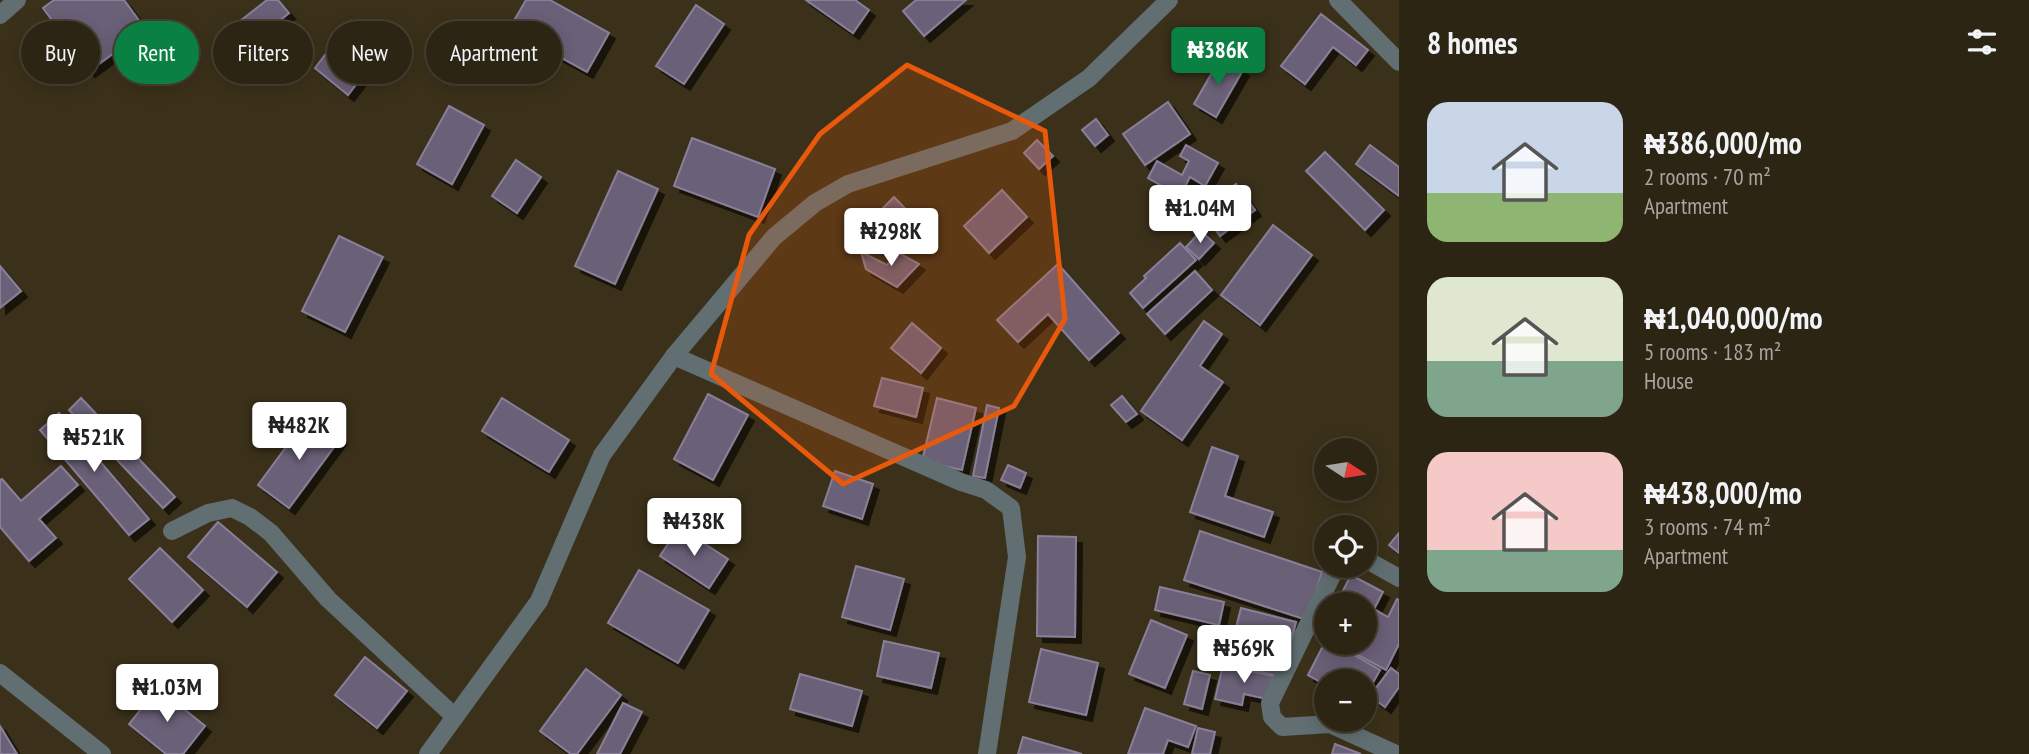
<!DOCTYPE html>
<html lang="en">
<head>
<meta charset="utf-8">
<style>
  :root { --surface:#2c2514; --page:#383122; --text:#f1f3f6; --muted:#a6a5a0; --line:#484234; --accent:#0b8043 }
  body { margin:0; font-family:"PT Sans Narrow",sans-serif; background:var(--page); color:var(--text); height:100vh; display:flex; flex-direction:column; font-size:26px; white-space:nowrap }
  * { box-sizing:border-box; margin:0 }
  p { font-size:23px; color:var(--muted) }
  .icon { flex:none; width:38px; height:38px; fill:none; stroke:currentColor; stroke-width:2; stroke-linecap:round; stroke-linejoin:round }
  .map { position:relative; flex:1; overflow:hidden }
  .sheet { display:flex; flex-direction:column; background:var(--surface); width:630px }
  .sheet>* { flex:none }
  .top-card { position:absolute; left:21px; top:21px; width:665px; height:63px; display:flex; gap:14px }
  .needle { width:46px; rotate:102deg }
  .buttons { position:absolute; left:1314px; top:438px; display:grid; gap:14px }
  .buttons a { display:grid; place-items:center; width:63px; height:63px; border-radius:50%; background:var(--surface); box-shadow:0 4px 18px #0003,0 0 0 2px var(--line); font-size:35px }
  .price { position:absolute; translate:-50% -60px; padding:0 16px; border-radius:7px; background:#fff; color:#222; font-size:23px; line-height:46px; filter:drop-shadow(0 2px 4px #0008) }
  .price::after { content:''; position:absolute; left:50%; top:42px; width:21px; height:16px; margin-left:-10px; background:inherit; clip-path:polygon(0 0,100% 0,50% 100%) }
  .price.current { background:var(--accent); color:#fff }
  ul { padding:0; list-style:none }
  li { display:flex; align-items:center; gap:21px; height:175px; padding:0 28px }
  li span { display:grid; place-items:center; flex:none; width:196px; height:140px; border-radius:21px; color:#555 }
  li>.icon { margin-inline-start:auto }
  span .icon { width:84px; height:84px; fill:#fffc; stroke-width:1 }
  li b { font-size:30px }
  h2 { display:flex; justify-content:space-between; align-items:center; height:84px; padding:0 28px; font-size:30px }
  .pill { padding:0 24px; border-radius:32px; background:var(--surface); box-shadow:0 4px 18px #0003,0 0 0 2px var(--line); font-size:24px; line-height:63px }
  .pill.current { background:var(--accent); color:#fff }
  main { display:flex; flex:1; min-height:0 }
  .map>svg:first-child { display:block }
  .building { fill:#6a6078; stroke:#897f98; stroke-width:2; filter:url(#shadow) }
  .lines { fill:none; stroke-linecap:round; stroke-linejoin:round }
  .minor { stroke:#616f73; stroke-width:18 }
  .marked { fill:#e8590c; fill-opacity:0.2; stroke:#e8590c; stroke-width:5; stroke-linejoin:round }
</style>
</head>
<body>
<main>
<div class="map">
<svg width="1399" height="754" viewBox="0 0 1399 754">
  <defs>
    <filter id="shadow"><feDropShadow dx="6" dy="6" stdDeviation="0" flood-color="#0009"/></filter>
  </defs>
  <rect width="100%" height="100%" fill="#3b311a"/>
  <g class="building">
    <polygon points="54,0 124,0 146,30 89,71 43,8"/>
    <polygon points="267,0 278,0 289,13 250,44 235,25"/>
    <polygon points="526,0 550,0 609,33 587,72 509,29"/>
    <polygon points="806,0 855,0 869,10 853,33"/>
    <polygon points="916,0 966,0 924,36 903,11"/>
    <polygon points="696,5 724,24 684,84 656,66"/>
    <polygon points="1321,14 1368,50 1356,65 1333,47 1305,84 1281,66"/>
    <polygon points="351,21 384,48 348,95 315,68"/>
    <polygon points="1221,57 1243,70 1216,117 1194,104"/>
    <polygon points="1168,102 1190,134 1145,165 1123,134"/>
    <polygon points="449,106 484,125 452,184 417,164"/>
    <polygon points="1096,119 1108,135 1095,146 1082,130"/>
    <polygon points="692,138 775,169 758,217 674,186"/>
    <polygon points="1037,140 1053,156 1039,169 1024,153"/>
    <polygon points="1186,145 1218,163 1205,186 1190,177 1180,196 1148,178 1157,161 1182,175 1189,161 1180,156"/>
    <polygon points="1370,145 1399,167 1399,196 1356,164"/>
    <polygon points="1325,152 1384,210 1365,230 1306,171"/>
    <polygon points="516,160 541,177 517,213 492,196"/>
    <polygon points="618,171 658,189 615,284 575,266"/>
    <polygon points="1236,184 1255,210 1220,236 1201,209"/>
    <polygon points="1002,190 1027,217 989,253 964,226"/>
    <polygon points="894,197 920,224 898,246 872,219"/>
    <polygon points="1273,225 1312,255 1260,325 1221,295"/>
    <polygon points="1201,231 1214,243 1199,259 1186,247"/>
    <polygon points="339,236 383,257 345,332 302,311"/>
    <polygon points="1180,243 1196,260 1143,308 1130,293 1146,278 1144,276"/>
    <polygon points="861,252 887,265 899,253 919,264 897,287 866,269"/>
    <polygon points="1058,264 1119,333 1089,360 1048,314 1018,342 997,320"/>
    <polygon points="0,266 21,291 0,308"/>
    <polygon points="1195,271 1212,290 1165,334 1147,314"/>
    <polygon points="1204,321 1222,334 1200,366 1223,382 1182,440 1141,411"/>
    <polygon points="912,323 941,348 921,373 891,348"/>
    <polygon points="882,378 923,388 916,417 874,406"/>
    <polygon points="708,394 748,415 713,480 674,459"/>
    <polygon points="1122,396 1137,414 1126,422 1111,405"/>
    <polygon points="81,398 175,497 163,508 69,410"/>
    <polygon points="502,398 569,440 549,472 482,431"/>
    <polygon points="937,398 976,408 962,470 922,461"/>
    <polygon points="987,405 999,408 985,478 973,476"/>
    <polygon points="59,413 149,519 129,535 40,430"/>
    <polygon points="309,416 340,439 289,508 258,485"/>
    <polygon points="1212,447 1238,456 1225,496 1273,512 1264,537 1190,512"/>
    <polygon points="1008,465 1026,473 1020,488 1001,480"/>
    <polygon points="61,466 78,485 39,519 56,538 29,561 0,527 0,480 2,479 21,501"/>
    <polygon points="835,471 873,484 862,519 823,506"/>
    <polygon points="218,522 277,572 247,607 188,557"/>
    <polygon points="679,527 728,559 709,588 660,556"/>
    <polygon points="1200,531 1322,572 1307,620 1184,580"/>
    <polygon points="1399,533 1399,553 1389,545"/>
    <polygon points="1038,536 1076,537 1075,637 1037,636"/>
    <polygon points="160,548 203,590 172,622 129,579"/>
    <polygon points="856,566 904,579 890,630 842,617"/>
    <polygon points="639,570 709,610 678,663 608,623"/>
    <polygon points="1351,575 1383,592 1374,609 1388,617 1397,599 1399,600 1399,644 1386,670 1333,642 1356,642 1366,647 1374,631 1365,626 1365,604 1336,604"/>
    <polygon points="1160,587 1224,602 1219,625 1155,610"/>
    <polygon points="1241,608 1296,622 1282,677 1227,663"/>
    <polygon points="1151,620 1187,635 1165,688 1129,674"/>
    <polygon points="1326,640 1326,642 1331,642 1380,670 1365,697 1365,681 1326,681 1326,685 1308,675"/>
    <polygon points="884,641 939,653 931,688 877,676"/>
    <polygon points="1041,649 1098,663 1086,715 1029,702"/>
    <polygon points="365,657 407,691 377,728 335,695"/>
    <polygon points="1223,665 1277,677 1272,700 1244,694 1242,705 1215,699"/>
    <polygon points="1391,668 1399,674 1399,687 1385,707 1370,696"/>
    <polygon points="586,669 621,695 577,754 571,754 540,731"/>
    <polygon points="1193,671 1210,675 1202,709 1184,704"/>
    <polygon points="800,674 862,691 852,726 790,709"/>
    <polygon points="158,688 205,726 183,754 166,754 129,724"/>
    <polygon points="623,703 642,712 620,754 597,754"/>
    <polygon points="1145,708 1196,726 1188,747 1168,740 1163,754 1128,754"/>
    <polygon points="0,726 17,754 0,754"/>
    <polygon points="1198,728 1215,732 1210,754 1192,754"/>
    <polygon points="1023,737 1082,754 1018,754"/>
    <polygon points="1335,744 1361,754 1332,754"/>
  </g>
  <g class="lines">
    <g class="minor">
      <polyline points="1338,0 1399,62"/>
      <polyline points="0,15 17,0"/>
      <polyline points="674,356 961,482 986,490 1011,508 1017,557 987,754"/>
      <polyline points="172,531 208,513 232,508 250,517 271,533 328,599 455,717"/>
      <polyline points="1365,559 1399,578"/>
      <polyline points="1337,565 1270,703 1272,717 1282,727 1330,724 1396,754"/>
      <polyline points="0,673 102,754"/>
      <polyline points="428,754 539,601 602,455 674,356 774,237 815,203 848,184 1012,131 1089,78 1169,0"/>
    </g>
  </g>
  <path class="marked" d="M907 65 1045 131 1065 319 1014 406 843 484 711 374 749 235 820 134Z"/>
</svg>
<div class="buttons">
<a><svg class="needle" viewBox="-14 -14 28 28"><path d="M0-13l5 13h-10z" fill="#e53935"/><path d="M0 13l5-13h-10z" fill="#a6a5a0"/></svg></a>
<a><svg class="icon" aria-label="locate" viewBox="0 0 24 24"><circle cx="12" cy="12" r="6"/><path d="M12 2v4M12 18v4M2 12h4M18 12h4"/></svg></a>
<a>+</a>
<a>−</a>
</div>
<b class="price current" style="left:1218px;top:87px">₦386K</b>
<b class="price" style="left:1200px;top:245px">₦1.04M</b>
<b class="price" style="left:891px;top:268px">₦298K</b>
<b class="price" style="left:299px;top:462px">₦482K</b>
<b class="price" style="left:94px;top:474px">₦521K</b>
<b class="price" style="left:694px;top:558px">₦438K</b>
<b class="price" style="left:1244px;top:685px">₦569K</b>
<b class="price" style="left:167px;top:724px">₦1.03M</b>
<div class="top-card">
<a class="pill">Buy</a>
<a class="pill current">Rent</a>
<a class="pill">Filters</a>
<a class="pill">New</a>
<a class="pill">Apartment</a>
</div>
</div>
<section class="sheet">
<h2>8 homes<svg class="icon" aria-label="filters" viewBox="0 0 24 24"><path d="M4 7h16M4 17h16"/><circle cx="9" cy="7" r="2"/><circle cx="15" cy="17" r="2"/></svg></h2>
<ul>
<li><span style="background:linear-gradient(#c9d6e8 65%,#8fb573 0)"><svg class="icon" aria-label="home" viewBox="0 0 24 24"><path d="M3 11l9-7 9 7M6 9v11h12V9"/></svg></span><div><b>₦386,000/mo</b><p>2 rooms · 70 m²</p><p>Apartment</p></div></li>
<li><span style="background:linear-gradient(#dfe7d0 60%,#7fa58c 0)"><svg class="icon" aria-label="home" viewBox="0 0 24 24"><path d="M3 11l9-7 9 7M6 9v11h12V9"/></svg></span><div><b>₦1,040,000/mo</b><p>5 rooms · 183 m²</p><p>House</p></div></li>
<li><span style="background:linear-gradient(#f6c9c9 70%,#7fa58c 0)"><svg class="icon" aria-label="home" viewBox="0 0 24 24"><path d="M3 11l9-7 9 7M6 9v11h12V9"/></svg></span><div><b>₦438,000/mo</b><p>3 rooms · 74 m²</p><p>Apartment</p></div></li>
</ul>
</section>
</main>
</body>
</html>
